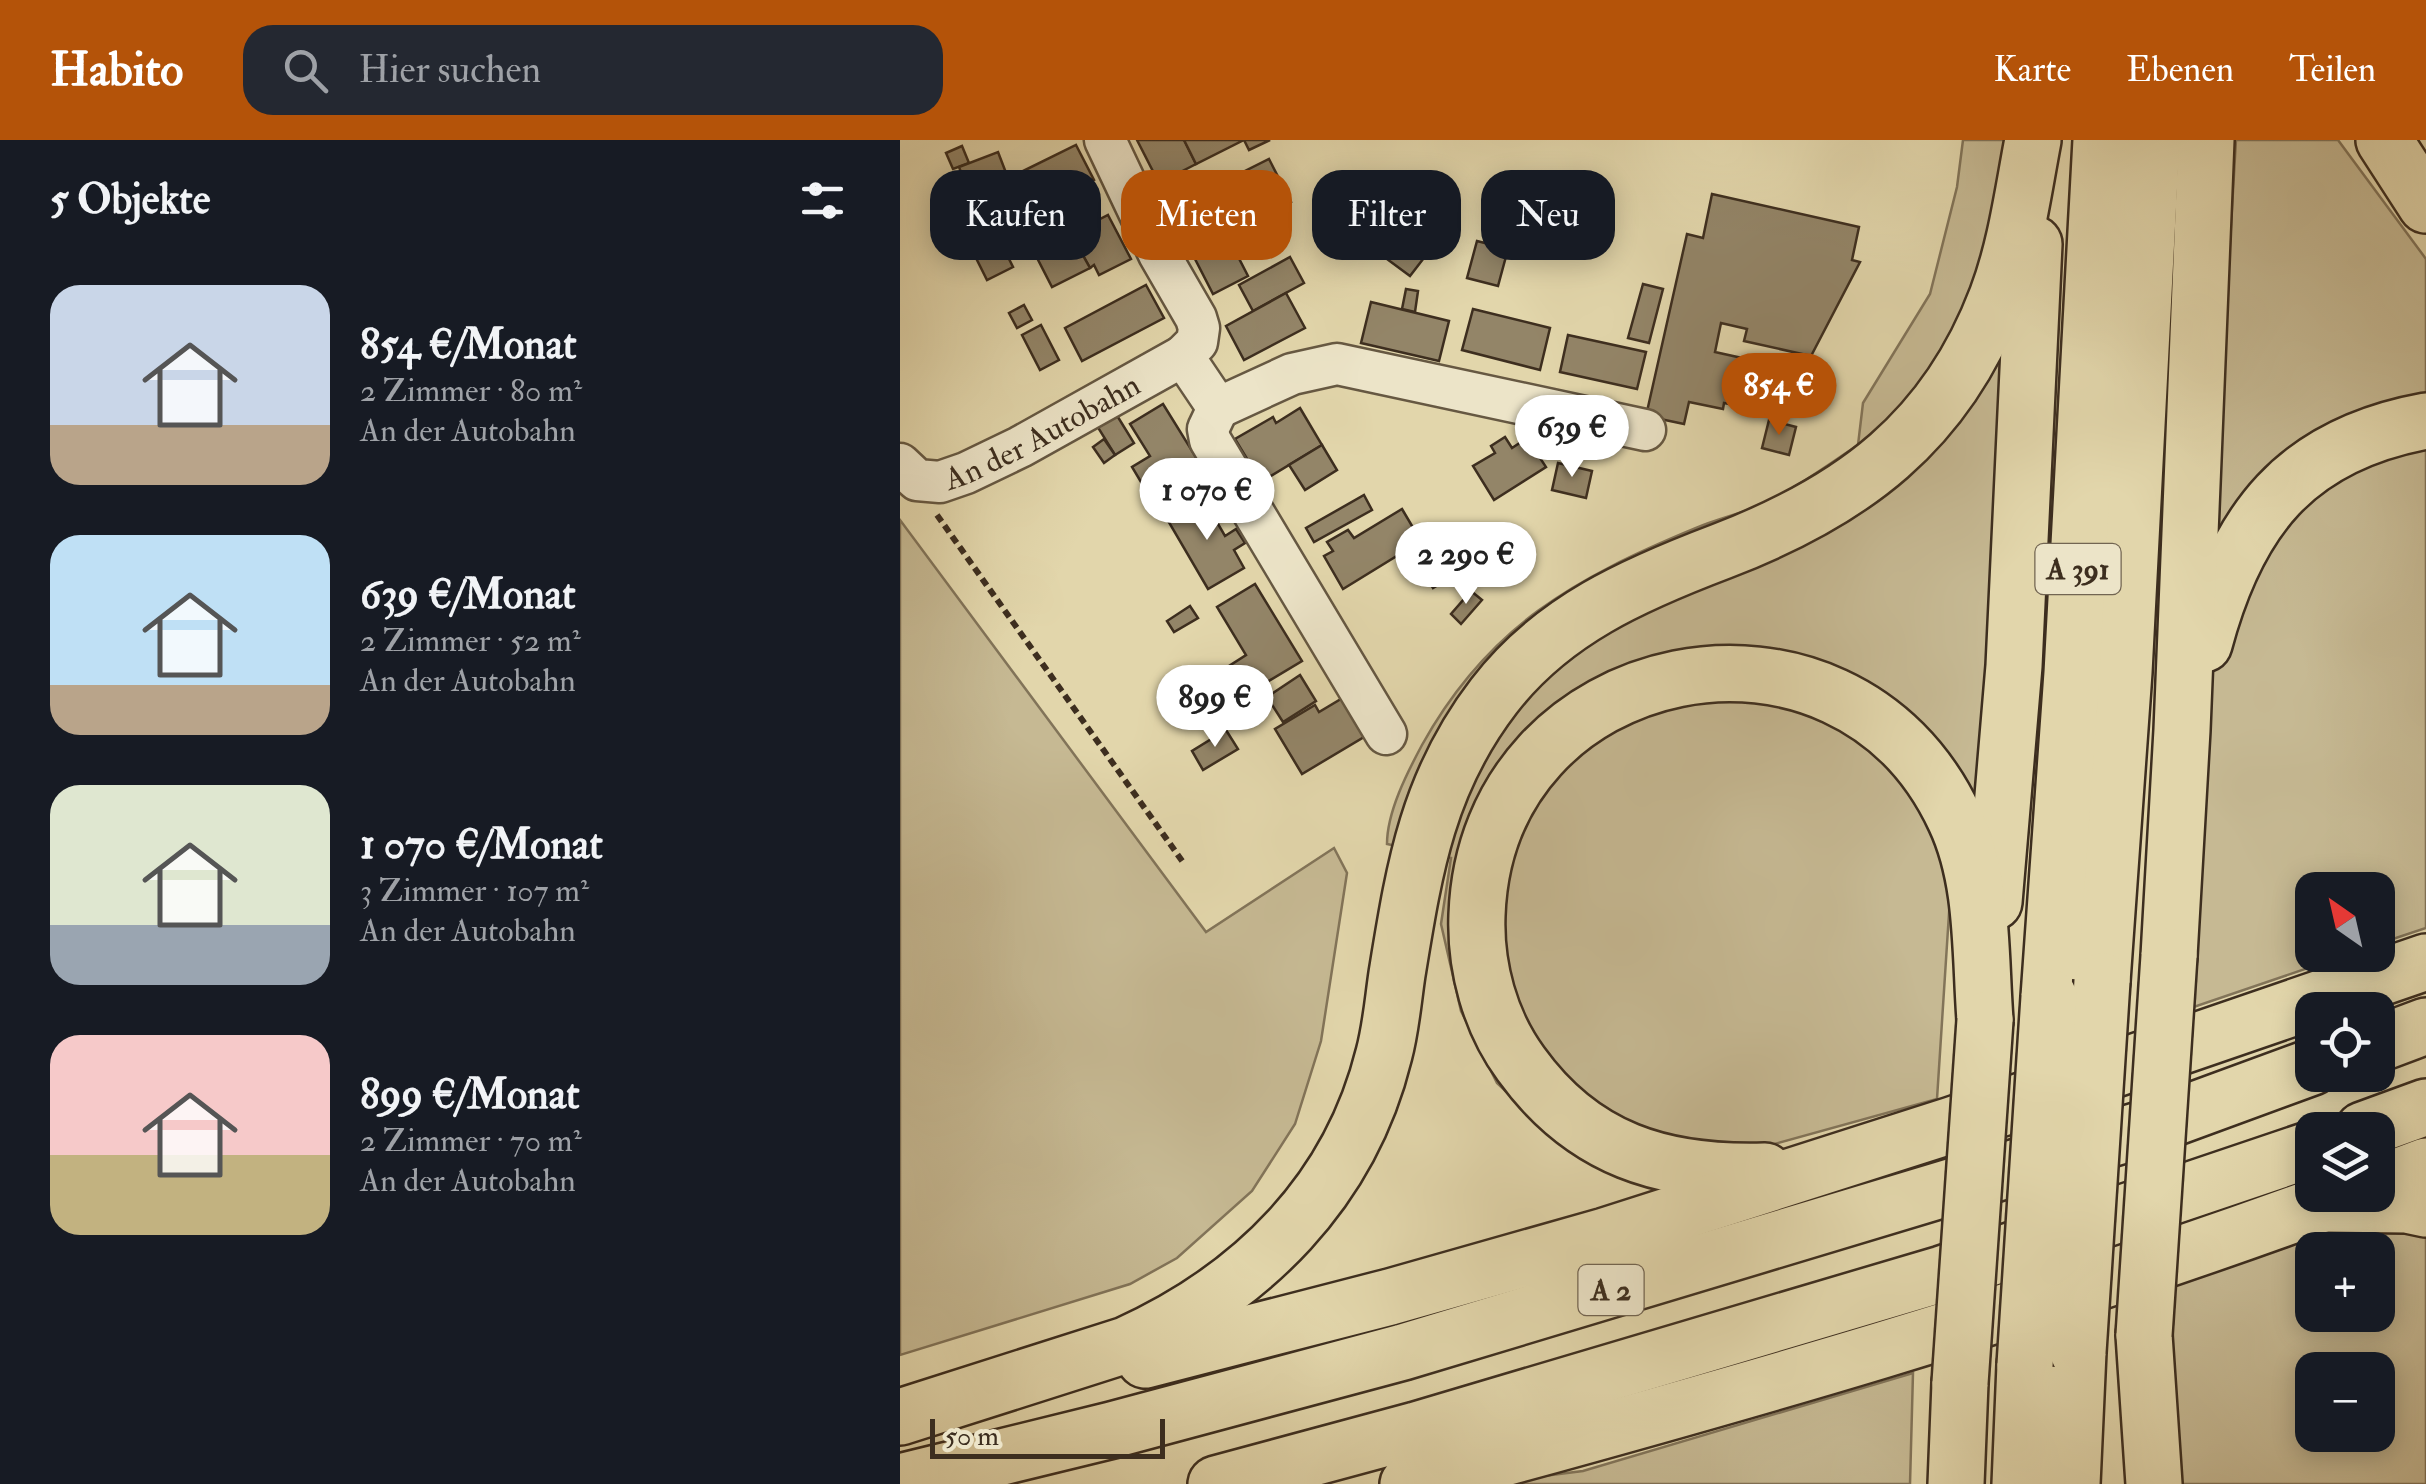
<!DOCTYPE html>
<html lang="de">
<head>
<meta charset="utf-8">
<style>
  :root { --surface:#171b24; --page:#242831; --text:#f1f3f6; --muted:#9ea1a6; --accent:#b45309 }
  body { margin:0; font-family:"IM FELL Double Pica",serif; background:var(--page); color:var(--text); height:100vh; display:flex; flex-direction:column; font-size:38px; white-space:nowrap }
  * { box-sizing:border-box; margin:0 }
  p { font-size:32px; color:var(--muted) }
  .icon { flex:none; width:55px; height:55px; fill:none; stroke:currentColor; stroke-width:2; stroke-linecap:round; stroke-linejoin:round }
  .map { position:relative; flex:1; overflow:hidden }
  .panel { display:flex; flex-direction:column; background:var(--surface); width:900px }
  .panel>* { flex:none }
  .guide { position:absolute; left:30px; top:30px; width:950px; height:90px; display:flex; gap:20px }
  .needle { width:65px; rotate:326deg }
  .fabs { position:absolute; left:1395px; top:732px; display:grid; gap:20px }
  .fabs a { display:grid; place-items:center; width:100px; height:100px; border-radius:20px; background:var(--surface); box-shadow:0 5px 25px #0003; font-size:50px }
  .scale { position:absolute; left:30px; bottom:25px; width:235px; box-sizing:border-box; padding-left:10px; border:5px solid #3d2e1f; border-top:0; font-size:28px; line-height:35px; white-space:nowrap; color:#3d2e1f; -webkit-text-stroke:8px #ece4c8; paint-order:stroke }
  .price { position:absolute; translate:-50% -85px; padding:0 22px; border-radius:35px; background:#fff; color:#222; font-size:32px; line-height:65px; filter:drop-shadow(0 2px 5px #0008) }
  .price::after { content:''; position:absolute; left:50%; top:60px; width:30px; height:22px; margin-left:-15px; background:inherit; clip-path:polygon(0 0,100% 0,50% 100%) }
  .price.selected { background:var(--accent); color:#fff }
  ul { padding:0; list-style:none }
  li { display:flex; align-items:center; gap:30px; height:250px; padding:0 50px }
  li span { display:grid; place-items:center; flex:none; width:280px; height:200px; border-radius:30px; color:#555 }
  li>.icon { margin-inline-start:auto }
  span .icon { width:120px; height:120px; fill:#fffc; stroke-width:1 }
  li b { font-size:42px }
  h2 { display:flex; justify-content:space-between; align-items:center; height:120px; padding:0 50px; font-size:42px }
  .pill { padding:0 35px; border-radius:30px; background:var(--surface); box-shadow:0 5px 25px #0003; font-size:35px; line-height:90px }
  .pill.selected { background:var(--accent); color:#fff }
  header { display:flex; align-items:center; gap:60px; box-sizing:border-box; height:140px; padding:0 50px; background:var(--accent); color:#fff }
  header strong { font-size:48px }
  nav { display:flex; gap:55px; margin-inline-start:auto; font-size:35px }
  .search { width:700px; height:90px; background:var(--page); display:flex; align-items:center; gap:25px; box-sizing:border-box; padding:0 35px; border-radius:30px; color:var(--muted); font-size:38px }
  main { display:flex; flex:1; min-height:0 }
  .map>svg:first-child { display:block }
  .green { fill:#c6b993; stroke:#827459; stroke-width:2.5; fill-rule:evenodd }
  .building { fill:#938568; stroke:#3d2e1f; stroke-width:2.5 }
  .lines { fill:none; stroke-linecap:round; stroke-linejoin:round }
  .minor-casing { stroke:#665842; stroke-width:45 }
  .highway-casing { stroke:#3d2e1f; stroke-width:60 }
  .path { stroke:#3d2e1f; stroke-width:6; stroke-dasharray:8 5; stroke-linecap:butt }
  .minor { stroke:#ece4c8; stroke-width:40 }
  .highway { stroke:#e2d6ab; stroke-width:55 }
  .highway-bridge-casing { stroke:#3d2e1f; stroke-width:60; stroke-linecap:butt }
  .highway-bridge { stroke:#e2d6ab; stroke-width:55 }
  .labels { text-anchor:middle; stroke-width:8; stroke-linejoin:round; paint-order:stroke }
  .shield { fill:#ece4c8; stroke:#726552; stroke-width:2.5 }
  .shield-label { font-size:30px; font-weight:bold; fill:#3d2e1f }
  .street-label { font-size:32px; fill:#3d2e1f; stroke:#ece4c8 }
</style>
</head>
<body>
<header>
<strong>Habito</strong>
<div class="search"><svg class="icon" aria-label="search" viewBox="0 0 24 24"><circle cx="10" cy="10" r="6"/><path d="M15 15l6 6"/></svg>Hier suchen</div>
<nav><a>Karte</a><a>Ebenen</a><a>Teilen</a></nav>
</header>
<main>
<section class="panel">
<h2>5 Objekte<svg class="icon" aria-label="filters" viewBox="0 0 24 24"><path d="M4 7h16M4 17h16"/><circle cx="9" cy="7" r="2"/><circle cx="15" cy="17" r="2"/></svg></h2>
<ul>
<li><span style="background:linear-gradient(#c9d6e8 70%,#b9a48a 0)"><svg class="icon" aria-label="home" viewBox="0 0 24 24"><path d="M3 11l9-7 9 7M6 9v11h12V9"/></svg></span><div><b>854 €/Monat</b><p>2 Zimmer · 80 m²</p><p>An der Autobahn</p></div></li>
<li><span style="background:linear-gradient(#bfe0f5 75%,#b9a48a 0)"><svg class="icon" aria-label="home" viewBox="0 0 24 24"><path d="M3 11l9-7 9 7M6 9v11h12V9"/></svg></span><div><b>639 €/Monat</b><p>2 Zimmer · 52 m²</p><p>An der Autobahn</p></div></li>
<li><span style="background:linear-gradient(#dfe7d0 70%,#9aa5b1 0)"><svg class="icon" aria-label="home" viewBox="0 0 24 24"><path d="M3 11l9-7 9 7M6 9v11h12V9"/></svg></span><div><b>1 070 €/Monat</b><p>3 Zimmer · 107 m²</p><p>An der Autobahn</p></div></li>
<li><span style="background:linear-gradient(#f6c9c9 60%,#c2b280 0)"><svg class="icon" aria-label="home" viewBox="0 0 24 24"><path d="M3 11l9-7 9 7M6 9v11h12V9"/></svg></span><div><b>899 €/Monat</b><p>2 Zimmer · 70 m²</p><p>An der Autobahn</p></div></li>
</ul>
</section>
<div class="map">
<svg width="1526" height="1344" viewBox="0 0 1526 1344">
  <rect width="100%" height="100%" fill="#e2d6ab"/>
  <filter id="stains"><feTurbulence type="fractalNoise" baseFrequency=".002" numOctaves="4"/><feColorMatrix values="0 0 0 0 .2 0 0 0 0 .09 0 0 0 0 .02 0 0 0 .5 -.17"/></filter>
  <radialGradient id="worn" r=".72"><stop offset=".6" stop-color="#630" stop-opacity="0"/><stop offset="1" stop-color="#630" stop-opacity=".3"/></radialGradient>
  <g class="green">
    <path d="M1063 0H1108L1111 199 1086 692 1050 758 1037 959 860 1008 654 997 597 943 561 871 541 784 551 718 487 704C487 672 507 633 522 605 588 486 675 438 796 388 819 378 845 373 868 362 899 346 929 324 958 305L963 263 1030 154 1057 47Z"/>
    <polygon points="1336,0 1438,0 1526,119 1526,788 1478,804 1478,750 1412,750 1412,815 1446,815 1285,870"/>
    <polygon points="0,380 306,792 434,708 447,733 421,901 395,984 352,1051 277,1118 230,1144 0,1215"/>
    <path d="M1526 1049V1344H1246L1269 1142ZM1412 1110H1478V1175H1412ZM1412 1230H1478V1295H1412Z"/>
    <polygon points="1013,1233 1010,1344 579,1344 683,1331"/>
  </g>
  <g class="building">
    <polygon points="237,0 284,0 296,24 259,43"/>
    <polygon points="284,0 370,0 349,10 344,0 296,24"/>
    <polygon points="176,5 194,40 186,44 189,51 157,67 154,61 134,71 115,35"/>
    <polygon points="62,6 69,23 53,29 46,13"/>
    <polygon points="98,12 113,51 74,66 59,27"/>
    <polygon points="369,19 391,62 341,87 319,44"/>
    <polygon points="812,54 959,87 952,120 960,122 911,216 844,201 847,189 821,183 815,212 851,220 840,266 824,263 823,269 789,262 784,284 746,276 787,94 803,98"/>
    <polygon points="117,58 132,87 116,96 101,66"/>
    <polygon points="312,66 348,136 313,154 277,84"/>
    <polygon points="208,75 231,119 199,135 194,125 190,128 171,94"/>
    <polygon points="507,93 530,110 510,136 487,119"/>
    <polygon points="171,94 190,128 152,147 134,112"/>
    <polygon points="99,99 113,127 87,140 73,112"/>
    <polygon points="577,101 608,109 598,146 567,138"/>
    <polygon points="390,117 404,143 353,171 339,145"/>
    <polygon points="743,144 763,149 749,203 728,198"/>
    <polygon points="246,145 264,178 182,221 165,188"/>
    <polygon points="506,149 518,151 515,172 502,169"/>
    <polygon points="386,153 405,188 344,220 326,186"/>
    <polygon points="471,162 549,181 539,221 461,203"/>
    <polygon points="124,165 132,180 117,188 109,173"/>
    <polygon points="573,169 650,188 640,230 562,210"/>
    <polygon points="141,185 159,220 140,230 122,195"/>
    <polygon points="668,195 746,212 737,249 660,232"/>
    <polygon points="263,264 299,322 264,344 260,338 244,347 232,327 250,316 230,284"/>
    <polygon points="400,268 422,305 361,342 335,299 373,277 376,283"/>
    <polygon points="213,269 234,303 215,315 194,281"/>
    <polygon points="869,280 896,287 889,315 862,308"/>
    <polygon points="605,297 612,308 627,298 646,327 594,360 573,326 595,313 591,306"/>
    <polygon points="204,299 215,315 204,323 193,307"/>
    <polygon points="422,305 437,330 405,350 389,325"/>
    <polygon points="658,323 692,331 686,358 652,350"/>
    <polygon points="464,355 472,370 414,402 406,388"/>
    <polygon points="303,358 325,396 336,389 345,403 334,410 344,428 308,449 267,379"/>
    <polygon points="502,369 521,401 443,449 424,416 433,411 427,402 448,390 454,398"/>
    <polygon points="539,400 559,432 533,448 513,416"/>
    <polygon points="355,444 402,521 332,563 315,535 346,515 317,467"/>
    <polygon points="571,451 582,460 561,484 551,474"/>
    <polygon points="290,466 298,478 274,492 267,481"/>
    <polygon points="400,535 416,561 383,582 367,557"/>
    <polygon points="446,556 469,594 402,634 375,589 415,565 419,572"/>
    <polygon points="326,590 338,609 303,630 292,611"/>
  </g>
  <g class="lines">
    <defs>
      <g id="minor">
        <polyline points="205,0 259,114 296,178 299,188 297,202 283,216 318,268 308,289 310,300 486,594"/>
        <polyline points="318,268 392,234 437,224 745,290"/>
        <path id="s1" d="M0 324 17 340 40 342 66 333 120 307 283 216"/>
      </g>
      <g id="highway">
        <polyline points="1484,0 1526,65"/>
        <path d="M1304 504C1337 380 1395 305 1526 281"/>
        <polyline points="1094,762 1114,526 1134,104"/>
        <polyline points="1269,816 1282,590 1306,0"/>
        <polyline points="1202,841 1224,532 1252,0"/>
        <polyline points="1149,857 1172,533 1201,0"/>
        <polyline points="1478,904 1526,886"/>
        <polyline points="1463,990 1526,967"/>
        <path d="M865 1031C763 1034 683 1010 621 924 590 882 575 827 577 775 586 512 944 440 1055 679 1084 740 1080 814 1085 880"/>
        <polyline points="1478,1044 1526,1026"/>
        <polyline points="1423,1064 1507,1065 1526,1069"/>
        <polyline points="1244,1195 1254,1344"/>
        <polyline points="245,1220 490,1157 705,1096 1052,985 1526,822"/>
        <path d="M0 1277 226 1205C352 1148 450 1052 484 914 491 888 493 861 497 834 514 730 527 643 594 556 652 480 735 444 822 411 952 361 1046 292 1097 157 1116 107 1123 52 1133 0"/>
        <polyline points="0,1342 212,1290 503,1212 1243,989 1412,927"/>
        <polyline points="316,1344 516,1290 1042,1134 1412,1009"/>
        <path d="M508 1344C824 1259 1140 1169 1447 1055"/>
        <polyline points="1056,1344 1060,1243"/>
        <polyline points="1120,1344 1125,1225"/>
        <polyline points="1172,1344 1178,1212"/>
      </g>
    </defs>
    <use href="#minor" class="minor-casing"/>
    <use href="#highway" class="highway-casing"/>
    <polyline class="path" points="37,375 285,725"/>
    <use href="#minor" class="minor"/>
    <use href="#highway" class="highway"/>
    <defs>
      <g id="highway-bridge">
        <polyline points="1244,1195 1269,816"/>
        <polyline points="1178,1212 1202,841"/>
        <polyline points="1125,1225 1149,857"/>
        <polyline points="1060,1243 1085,880"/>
      </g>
    </defs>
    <use href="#highway-bridge" class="highway-bridge-casing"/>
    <use href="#highway-bridge" class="highway-bridge"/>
  </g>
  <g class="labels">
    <g class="shield">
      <rect x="1135.5" y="404" width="85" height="50" rx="8"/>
      <rect x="678.5" y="1125" width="65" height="50" rx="8"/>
    </g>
    <g class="shield-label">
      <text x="1178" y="439">A 391</text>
      <text x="711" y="1160">A 2</text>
    </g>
    <g class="street-label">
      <text dy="11" stroke="none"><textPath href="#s1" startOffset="160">An der Autobahn</textPath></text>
    </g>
  </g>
  <rect width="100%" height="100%" filter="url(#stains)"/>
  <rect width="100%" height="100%" fill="url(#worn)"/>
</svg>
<div class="fabs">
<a><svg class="needle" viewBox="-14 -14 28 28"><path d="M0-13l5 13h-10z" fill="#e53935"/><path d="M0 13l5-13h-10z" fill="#9ea1a6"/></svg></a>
<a><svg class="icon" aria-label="locate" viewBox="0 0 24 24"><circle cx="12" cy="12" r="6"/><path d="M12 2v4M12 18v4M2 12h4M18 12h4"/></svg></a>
<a><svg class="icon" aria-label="layers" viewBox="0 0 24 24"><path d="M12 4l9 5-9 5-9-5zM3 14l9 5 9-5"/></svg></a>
<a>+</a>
<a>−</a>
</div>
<div class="scale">50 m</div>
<b class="price selected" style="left:879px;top:298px">854 €</b>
<b class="price" style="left:672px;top:340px">639 €</b>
<b class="price" style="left:307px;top:403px">1 070 €</b>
<b class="price" style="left:566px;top:467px">2 290 €</b>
<b class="price" style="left:315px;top:610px">899 €</b>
<div class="guide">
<a class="pill">Kaufen</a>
<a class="pill selected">Mieten</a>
<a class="pill">Filter</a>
<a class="pill">Neu</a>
</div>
</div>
</main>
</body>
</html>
